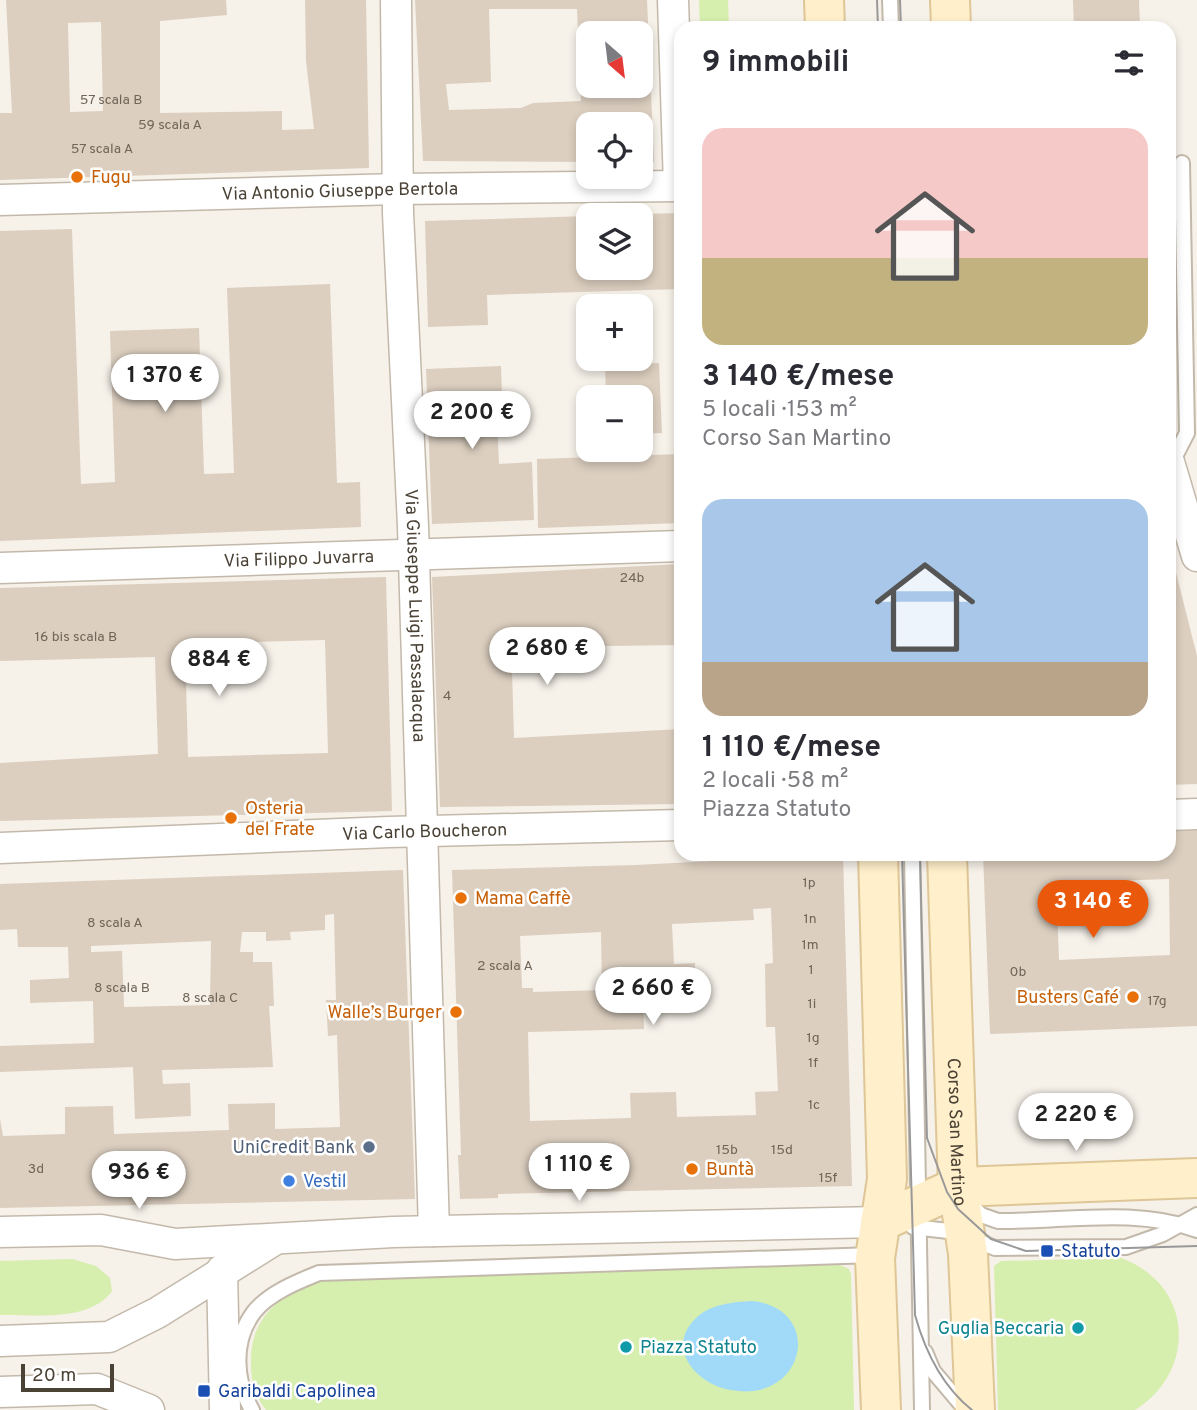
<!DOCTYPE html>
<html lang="it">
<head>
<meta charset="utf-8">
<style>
  :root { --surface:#fff; --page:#f2f2f3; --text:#2b2b33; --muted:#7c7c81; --accent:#ea580c }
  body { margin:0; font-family:Overpass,sans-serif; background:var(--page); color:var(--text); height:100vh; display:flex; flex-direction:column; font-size:26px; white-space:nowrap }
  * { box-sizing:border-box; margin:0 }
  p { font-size:23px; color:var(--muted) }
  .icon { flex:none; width:38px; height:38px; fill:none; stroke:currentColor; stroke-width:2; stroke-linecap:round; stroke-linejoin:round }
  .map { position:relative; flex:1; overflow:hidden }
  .details { position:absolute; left:674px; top:21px; width:502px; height:840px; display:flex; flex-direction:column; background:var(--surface); border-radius:21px; box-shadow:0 4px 10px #0003 }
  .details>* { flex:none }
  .needle { width:46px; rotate:152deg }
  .buttons { position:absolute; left:576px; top:21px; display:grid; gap:14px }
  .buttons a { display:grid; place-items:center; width:77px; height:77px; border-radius:14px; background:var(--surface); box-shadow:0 4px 10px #0003; font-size:35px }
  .scale { position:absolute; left:21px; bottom:18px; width:93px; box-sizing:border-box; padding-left:7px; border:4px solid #4b4236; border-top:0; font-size:19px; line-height:24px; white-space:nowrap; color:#4b4236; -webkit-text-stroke:5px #fff; paint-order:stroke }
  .price { position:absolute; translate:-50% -60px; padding:0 16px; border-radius:24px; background:#fff; color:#222; font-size:23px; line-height:46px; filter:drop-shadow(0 2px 4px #0008) }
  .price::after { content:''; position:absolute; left:50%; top:42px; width:21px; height:16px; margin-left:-10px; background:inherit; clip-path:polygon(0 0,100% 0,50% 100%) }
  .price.current { background:var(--accent); color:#fff }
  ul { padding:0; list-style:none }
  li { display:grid; align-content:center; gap:14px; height:371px; padding:0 28px }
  li span { display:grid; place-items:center; height:217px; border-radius:21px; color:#555 }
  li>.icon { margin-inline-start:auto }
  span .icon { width:126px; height:126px; fill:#fffc; stroke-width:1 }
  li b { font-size:30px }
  h2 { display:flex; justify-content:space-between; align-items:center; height:84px; padding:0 28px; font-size:30px }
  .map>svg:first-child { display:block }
  .green { fill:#d6eeae }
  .water { fill:#a0daf8 }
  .building { fill:#dccfc0; fill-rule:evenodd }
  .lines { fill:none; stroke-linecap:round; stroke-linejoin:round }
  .lane-casing { stroke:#c3b9ab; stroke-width:18 }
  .street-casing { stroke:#c3b9ab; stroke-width:33 }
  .secondary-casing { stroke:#dec697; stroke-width:42 }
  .lane { stroke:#fff; stroke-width:14 }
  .street { stroke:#fff; stroke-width:30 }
  .secondary { stroke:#ffefca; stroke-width:38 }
  .tram { stroke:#999; stroke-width:2 }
  .food-dot { fill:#e8710a; stroke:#fff; stroke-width:2.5 }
  .service-dot { fill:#5c6f8a; stroke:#fff; stroke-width:2.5 }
  .shop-dot { fill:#3f7fe0; stroke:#fff; stroke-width:2.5 }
  .transit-dot { fill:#1a4fb4; stroke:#fff; stroke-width:2.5 }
  .culture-dot { fill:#0f9aa8; stroke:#fff; stroke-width:2.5 }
  .labels { text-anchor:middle; stroke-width:5; stroke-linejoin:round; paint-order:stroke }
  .number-label { font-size:14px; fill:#6f6558 }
  .food-label { font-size:18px; fill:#c56008; stroke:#fff; text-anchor:start }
  .street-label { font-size:18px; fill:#4b4236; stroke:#fff }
  .service-label { font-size:18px; fill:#4e5e75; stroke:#fff; text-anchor:end }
  .shop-label { font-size:18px; fill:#366cbe; stroke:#fff; text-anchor:start }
  .transit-label { font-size:18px; fill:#164399; stroke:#fff; text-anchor:start }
  .culture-label { font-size:18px; fill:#0d838f; stroke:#fff; text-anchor:end }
</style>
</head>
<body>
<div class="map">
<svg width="1197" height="1410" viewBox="0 0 1197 1410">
  <rect width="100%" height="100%" fill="#f6f1e9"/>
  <g class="green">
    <polygon points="699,0 728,0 729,28 700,28"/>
    <path d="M1121 1258C1194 1285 1197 1371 1135 1410H998L994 1266 1001 1261Z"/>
    <path d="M72 1259 96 1266 110 1278 112 1291C89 1323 34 1314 0 1315V1261Z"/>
    <path d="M840 1265 849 1269 851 1274 854 1410H266C255 1396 251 1382 251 1364 249 1316 284 1290 327 1279Z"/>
  </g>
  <path class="water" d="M752 1301C825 1308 806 1404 731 1390 698 1385 664 1349 696 1318 711 1304 733 1302 752 1301Z"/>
  <g class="building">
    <path d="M6 0H226L227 15 160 21V113L282 111V130L314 129 306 61 305 0H366L369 168 0 180V113H12ZM101 22 103 111 70 112 68 23Z"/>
    <path d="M415 0H647L654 162 640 163V124H588V162L423 161ZM489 9H577L581 101 533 103 521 108 449 110 446 84 491 82ZM588 33H640V86H588Z"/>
    <polygon points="1073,0 1139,0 1140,28 1074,28"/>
    <polygon points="681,213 681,289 487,295 488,325 428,327 425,221 588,216 588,268 640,268 640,214"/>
    <polygon points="72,229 81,484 115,482 110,331 199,328 204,474 234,473 227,288 330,284 337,483 360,482 361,527 0,541 0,231"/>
    <polygon points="659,363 662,433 640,434 640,397 606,397 605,365"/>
    <polygon points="501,366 502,396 496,396 499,464 532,462 534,520 432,524 426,369"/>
    <polygon points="681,454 681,523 538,528 537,459"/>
    <polygon points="1170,549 1197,656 1197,784 1169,785"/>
    <polygon points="681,564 681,645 535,647 536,636 511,636 514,738 681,729 681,804 440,807 432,577"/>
    <path d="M386 577 392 811 0 821V763L158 754 155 657 0 661V588ZM325 640 328 753 188 757 185 644Z"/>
    <path d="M1197 828V1026L990 1034 983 854H1169V830ZM1169 879 1170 955 1059 960 1056 883Z"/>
    <path d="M843 854 852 1186 498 1194V1198L460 1199 458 1155H461L452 870 636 865ZM771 908 773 963 765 964 766 1027H775L778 1091 755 1092 756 1115 677 1117 676 1092 630 1093 631 1118 530 1121 528 1032 644 1029 643 1002H657L658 1007 693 1006 695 963 674 964 672 924 754 920 753 909ZM601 932 602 990 533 992V988H522L520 936Z"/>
    <path d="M403 870 415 1199 0 1208V1119L3 1136 65 1134V1107L113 1106 114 1134 229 1130 228 1104 275 1103V1129L340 1127 337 1035 328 1036 326 1000H336L334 914 325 915V930L290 932 291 940 266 941V932H242L240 952H253V962H272L274 1006H269L273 1067 162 1070 163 1084 190 1083 191 1116 135 1119 133 1067 0 1072V1046L94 1043 93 1001 30 1003V980L69 978 68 947H18L17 929 0 930V884ZM211 941 210 1005 124 1007 122 951 91 952V946Z"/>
  </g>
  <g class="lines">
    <defs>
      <g id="lane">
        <polyline points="890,0 891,28"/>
        <polyline points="1170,466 1187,433 1182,163"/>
        <polyline points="912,854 922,1410"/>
        <path d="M968 1203 981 1215 998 1221C1064 1222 1134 1207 1197 1230"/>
        <polyline points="913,1227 957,1232"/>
        <polyline points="970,1238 995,1248 1126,1247 1163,1234 1197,1215"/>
        <polyline points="925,1352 933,1371 966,1410"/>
        <path d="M252 1410C235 1381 232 1341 254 1312 269 1293 297 1282 319 1273L874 1255"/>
      </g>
      <g id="street">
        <path id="s1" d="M396 0 398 213 413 526 434 1231"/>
        <polyline points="673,0 679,186"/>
        <path id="s2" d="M0 200 398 189 681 186"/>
        <polyline points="1169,462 1197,556"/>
        <path id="s3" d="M0 568 681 546"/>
        <polyline points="1169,815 1197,814"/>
        <path id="s4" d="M0 848 389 832 681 825"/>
        <polyline points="0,1232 101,1230 175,1244 393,1232 880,1222"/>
        <polyline points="222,1270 225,1410"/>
        <polyline points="0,1341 109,1337 157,1313 274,1240"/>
        <polyline points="0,1392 97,1389 149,1410"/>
      </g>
      <g id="secondary">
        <polyline points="824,0 825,28"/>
        <polyline points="950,0 951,28"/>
        <polyline points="878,854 887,1179 875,1258 881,1410"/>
        <path id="s5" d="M947 854 958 1187 968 1254 975 1410"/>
        <polyline points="880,1222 958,1187 1197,1178"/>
      </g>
    </defs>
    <use href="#lane" class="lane-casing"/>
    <use href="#street" class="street-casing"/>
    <use href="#secondary" class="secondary-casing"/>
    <use href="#lane" class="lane"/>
    <use href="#street" class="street"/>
    <use href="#secondary" class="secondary"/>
    <g class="tram">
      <polyline points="877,0 878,28"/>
      <polyline points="900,0 901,28"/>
      <path d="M902 854 915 1315C925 1351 943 1387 972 1410"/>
      <polyline points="920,854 927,1138 947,1192 958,1209 991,1239 1026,1251 1197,1246"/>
    </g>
  </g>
  <g class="food-dot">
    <circle cx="77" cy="177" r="7"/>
    <circle cx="231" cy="818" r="7"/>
    <circle cx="461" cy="898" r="7"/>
    <circle cx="1133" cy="997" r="7"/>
    <circle cx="456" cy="1012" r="7"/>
    <circle cx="692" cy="1169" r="7"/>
  </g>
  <circle class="service-dot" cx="369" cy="1147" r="7"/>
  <circle class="shop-dot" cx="289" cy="1181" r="7"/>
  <g class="transit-dot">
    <rect x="1040" y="1244" width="14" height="14" rx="3.5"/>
    <rect x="197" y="1384" width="14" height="14" rx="3.5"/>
  </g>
  <g class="culture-dot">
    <circle cx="1078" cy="1328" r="7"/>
    <circle cx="626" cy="1347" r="7"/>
  </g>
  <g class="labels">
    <g class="number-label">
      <text x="111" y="104">57 scala B</text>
      <text x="170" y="129">59 scala A</text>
      <text x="102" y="153">57 scala A</text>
      <text x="632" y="582">24b</text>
      <text x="76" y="641">16 bis scala B</text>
      <text x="447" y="700">4</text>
      <text x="809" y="887">1p</text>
      <text x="810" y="923">1n</text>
      <text x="115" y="927">8 scala A</text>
      <text x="810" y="949">1m</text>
      <text x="505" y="970">2 scala A</text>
      <text x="811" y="974">1</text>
      <text x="1018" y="976">0b</text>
      <text x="122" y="992">8 scala B</text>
      <text x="210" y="1002">8 scala C</text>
      <text x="1157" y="1005">17g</text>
      <text x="812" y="1008">1i</text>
      <text x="813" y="1042">1g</text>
      <text x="813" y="1067">1f</text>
      <text x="814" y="1109">1c</text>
      <text x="727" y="1154">15b</text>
      <text x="782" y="1154">15d</text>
      <text x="36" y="1173">3d</text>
      <text x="828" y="1182">15f</text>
    </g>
    <g class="food-label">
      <text x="91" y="183">Fugu</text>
      <text x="245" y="814">Osteria<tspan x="245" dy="21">del Frate</tspan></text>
      <text x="475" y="904">Mama Caffè</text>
      <text x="1119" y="1003" text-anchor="end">Busters Café</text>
      <text x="442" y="1018" text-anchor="end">Walle’s Burger</text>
      <text x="706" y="1175">Buntà</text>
    </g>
    <g class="street-label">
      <text dy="6" stroke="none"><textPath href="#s2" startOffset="340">Via Antonio Giuseppe Bertola</textPath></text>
      <text dy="6" stroke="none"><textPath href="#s3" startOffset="299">Via Filippo Juvarra</textPath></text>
      <text dy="6" stroke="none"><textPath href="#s1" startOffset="616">Via Giuseppe Luigi Passalacqua</textPath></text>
      <text dy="6" stroke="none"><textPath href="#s4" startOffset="425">Via Carlo Boucheron</textPath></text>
      <text dy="6" stroke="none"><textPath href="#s5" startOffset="278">Corso San Martino</textPath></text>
    </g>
    <g class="service-label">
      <text x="355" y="1153">UniCredit Bank</text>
    </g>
    <g class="shop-label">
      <text x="303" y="1187">Vestil</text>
    </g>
    <g class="transit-label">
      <text x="1061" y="1257">Statuto</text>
      <text x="218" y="1397">Garibaldi Capolinea</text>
    </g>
    <g class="culture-label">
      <text x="1064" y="1334">Guglia Beccaria</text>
      <text x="640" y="1353" text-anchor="start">Piazza Statuto</text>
    </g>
  </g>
</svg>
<div class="buttons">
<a><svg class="needle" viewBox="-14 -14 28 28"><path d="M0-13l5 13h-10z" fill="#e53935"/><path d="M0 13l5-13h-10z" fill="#7c7c81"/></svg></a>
<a><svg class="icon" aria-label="locate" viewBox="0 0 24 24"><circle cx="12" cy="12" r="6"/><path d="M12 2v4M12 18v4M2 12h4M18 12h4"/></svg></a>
<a><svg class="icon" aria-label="layers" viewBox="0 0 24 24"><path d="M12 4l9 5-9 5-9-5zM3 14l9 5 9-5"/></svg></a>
<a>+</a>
<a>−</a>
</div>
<div class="scale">20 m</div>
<b class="price" style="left:165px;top:414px">1 370 €</b>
<b class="price" style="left:472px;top:451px">2 200 €</b>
<b class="price" style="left:547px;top:687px">2 680 €</b>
<b class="price" style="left:219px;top:698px">884 €</b>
<b class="price current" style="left:1093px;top:940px">3 140 €</b>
<b class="price" style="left:653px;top:1027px">2 660 €</b>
<b class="price" style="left:1076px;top:1153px">2 220 €</b>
<b class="price" style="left:579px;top:1203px">1 110 €</b>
<b class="price" style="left:139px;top:1211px">936 €</b>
<section class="details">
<h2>9 immobili<svg class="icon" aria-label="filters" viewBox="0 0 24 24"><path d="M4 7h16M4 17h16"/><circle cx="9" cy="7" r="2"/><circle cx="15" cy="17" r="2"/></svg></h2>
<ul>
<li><span style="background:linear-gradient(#f6c9c9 60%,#c2b280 0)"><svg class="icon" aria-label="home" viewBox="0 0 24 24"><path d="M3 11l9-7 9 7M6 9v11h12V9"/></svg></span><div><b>3 140 €/mese</b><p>5 locali · 153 m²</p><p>Corso San Martino</p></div></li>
<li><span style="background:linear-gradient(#a9c7e8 75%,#b9a48a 0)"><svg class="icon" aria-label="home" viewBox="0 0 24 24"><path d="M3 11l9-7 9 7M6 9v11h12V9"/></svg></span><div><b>1 110 €/mese</b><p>2 locali · 58 m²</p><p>Piazza Statuto</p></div></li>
</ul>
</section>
</div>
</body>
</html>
